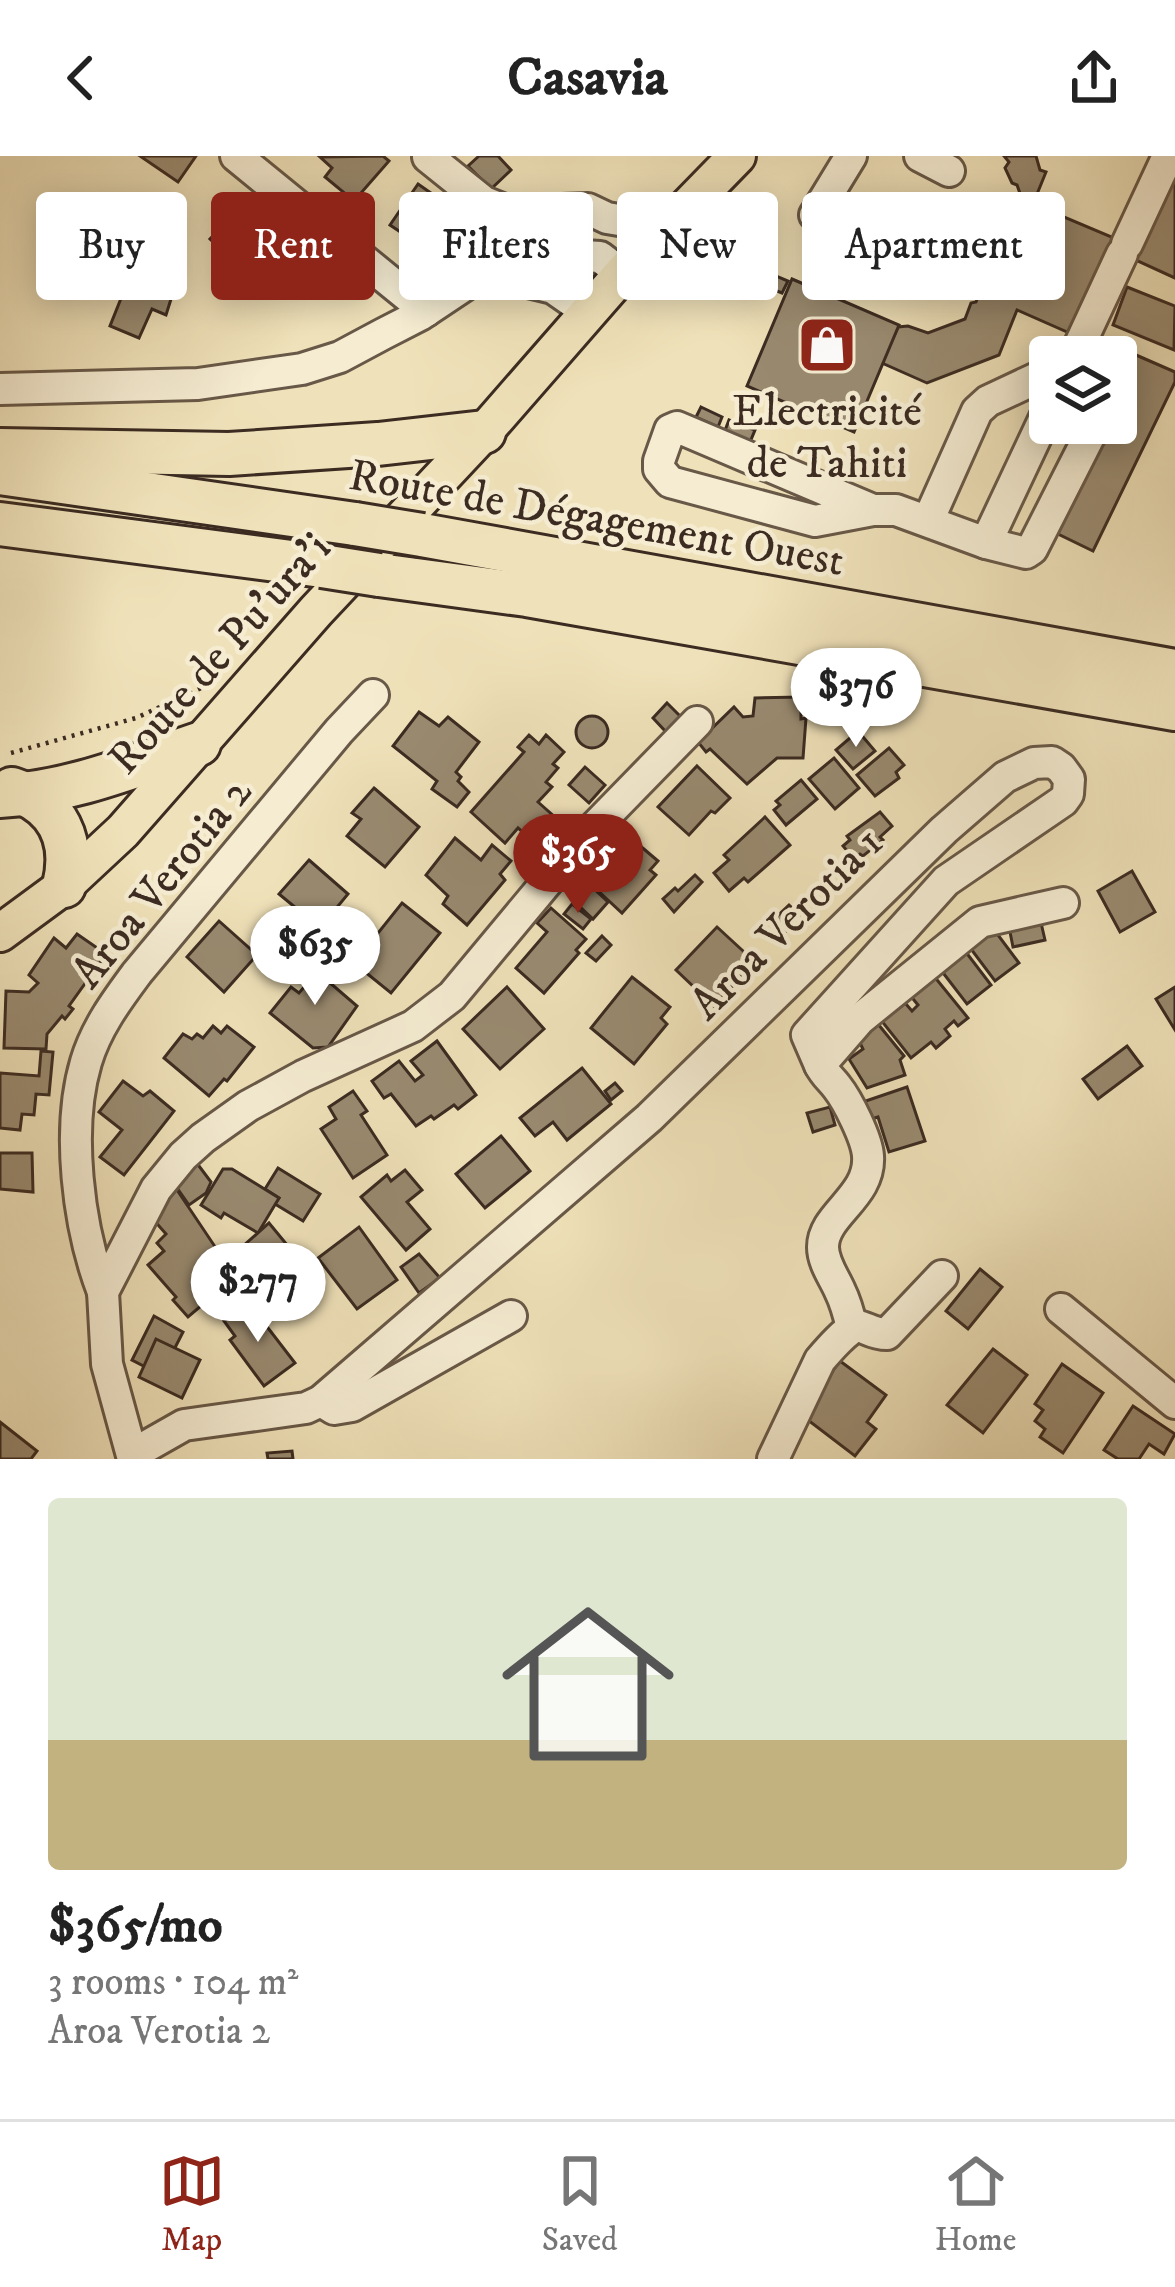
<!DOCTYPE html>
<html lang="en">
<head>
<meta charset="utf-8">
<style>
  :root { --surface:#fff; --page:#f6f6f6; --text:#222; --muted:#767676; --line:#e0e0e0; --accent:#8f2418 }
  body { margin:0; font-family:"IM FELL DW Pica",serif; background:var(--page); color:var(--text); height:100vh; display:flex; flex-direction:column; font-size:45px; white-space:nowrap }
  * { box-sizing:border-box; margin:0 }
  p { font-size:39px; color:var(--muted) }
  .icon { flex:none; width:66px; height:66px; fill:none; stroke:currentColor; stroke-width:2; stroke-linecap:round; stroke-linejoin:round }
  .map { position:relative; height:1303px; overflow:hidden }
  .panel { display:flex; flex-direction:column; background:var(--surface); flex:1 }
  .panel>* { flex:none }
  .hud { position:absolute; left:36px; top:36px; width:1104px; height:108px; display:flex; gap:24px }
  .controls { position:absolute; left:1029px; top:180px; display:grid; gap:24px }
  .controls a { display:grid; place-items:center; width:108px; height:108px; border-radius:12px; background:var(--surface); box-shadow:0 6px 30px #0003; font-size:60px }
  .price { position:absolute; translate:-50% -102px; padding:0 27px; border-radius:42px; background:#fff; color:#222; font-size:39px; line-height:78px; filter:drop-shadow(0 3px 6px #0008) }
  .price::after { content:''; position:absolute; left:50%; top:72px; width:36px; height:27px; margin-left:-18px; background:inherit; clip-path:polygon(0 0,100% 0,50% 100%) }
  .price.on { background:var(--accent); color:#fff }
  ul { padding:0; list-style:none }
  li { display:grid; align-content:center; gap:24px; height:636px; padding:0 48px }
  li+li { border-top:3px solid var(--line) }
  li span { display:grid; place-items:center; height:372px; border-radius:12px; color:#555 }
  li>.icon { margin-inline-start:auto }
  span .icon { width:216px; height:216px; fill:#fffc; stroke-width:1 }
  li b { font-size:51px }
  .chip { padding:0 42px; border-radius:12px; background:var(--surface); box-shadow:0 6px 30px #0003; font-size:42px; line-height:108px }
  .chip.on { background:var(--accent); color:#fff }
  header { display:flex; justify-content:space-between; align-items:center; height:156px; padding:0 48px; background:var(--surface); font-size:54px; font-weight:700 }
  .dock { display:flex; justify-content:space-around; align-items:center; height:168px; border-top:3px solid var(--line); background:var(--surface); font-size:33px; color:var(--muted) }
  .dock a { display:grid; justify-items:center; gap:6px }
  .dock .on { color:var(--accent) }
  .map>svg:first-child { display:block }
  .building { fill:#998a70; stroke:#3b2b21; stroke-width:3 }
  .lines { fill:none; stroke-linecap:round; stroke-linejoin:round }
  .minor-casing { stroke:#685847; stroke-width:36 }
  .major-casing { stroke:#3b2b21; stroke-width:42 }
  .highway-casing { stroke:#3b2b21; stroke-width:48 }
  .path { stroke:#3b2b21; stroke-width:4.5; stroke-dasharray:3 6; stroke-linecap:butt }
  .minor { stroke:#f5ecd2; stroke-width:30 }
  .major { stroke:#efe1b9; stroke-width:36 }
  .highway { stroke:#efe1b9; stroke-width:42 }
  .highway-bridge-casing { stroke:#3b2b21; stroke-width:48; stroke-linecap:butt }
  .highway-bridge { stroke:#efe1b9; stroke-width:42 }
  .labels { text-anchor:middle; stroke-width:9; stroke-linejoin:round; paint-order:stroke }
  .poi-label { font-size:45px; fill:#3b2b21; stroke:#f5ecd2 }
  .street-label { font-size:45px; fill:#3b2b21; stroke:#f5ecd2 }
</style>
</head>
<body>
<header><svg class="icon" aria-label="back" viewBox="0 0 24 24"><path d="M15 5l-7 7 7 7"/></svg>Casavia<svg class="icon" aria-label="share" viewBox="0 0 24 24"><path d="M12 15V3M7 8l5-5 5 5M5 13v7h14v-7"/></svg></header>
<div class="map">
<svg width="1175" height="1303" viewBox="0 0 1175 1303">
  <rect width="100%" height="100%" fill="#efe1b9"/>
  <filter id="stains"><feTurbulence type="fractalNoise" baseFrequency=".00167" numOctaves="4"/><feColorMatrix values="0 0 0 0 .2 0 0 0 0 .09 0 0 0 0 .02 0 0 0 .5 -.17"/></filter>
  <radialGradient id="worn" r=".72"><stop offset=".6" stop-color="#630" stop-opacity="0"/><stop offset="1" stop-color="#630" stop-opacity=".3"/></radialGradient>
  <g class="building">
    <polygon points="140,0 196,0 178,26"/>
    <polygon points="383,0 389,5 354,45 325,21 332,12 320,1"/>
    <polygon points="479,0 498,0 511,14 491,33 468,10"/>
    <polygon points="1004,0 1036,0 1040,14 1046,16 1033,48 1114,82 1074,179 1017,154 999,199 927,227 882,207 898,171 908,170 928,177 965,163 971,147 976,146 1018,41 1022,43 1017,29 1012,27 1005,12 1009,6"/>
    <polygon points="1175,15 1175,122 1116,95 1120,85 1141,94"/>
    <polygon points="418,28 451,51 423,91 390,69"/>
    <polygon points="467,52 489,71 479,82 457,61"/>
    <polygon points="237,55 273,91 256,107 249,100 238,110 210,83"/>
    <polygon points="731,101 788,125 782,137 725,114"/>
    <polygon points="792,123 899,169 854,276 747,230"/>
    <polygon points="128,125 171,143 166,159 152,153 139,182 110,170"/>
    <polygon points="1127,131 1175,150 1174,194 1113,169"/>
    <polygon points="1136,199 1175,216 1175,226 1093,395 1054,376 1103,267 1116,267 1116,240"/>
    <polygon points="701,251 722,261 718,271 696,261"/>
    <polygon points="729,264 755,274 750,286 724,277"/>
    <polygon points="801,541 801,563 806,562 803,602 777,602 747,628 710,593 706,596 698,586 734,551 743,561 753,560 755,542"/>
    <polygon points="667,547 683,563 668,578 653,562"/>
    <polygon points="419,556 439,570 448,561 479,586 456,616 461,621 458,625 469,636 457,651 432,633 437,625 393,590"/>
    <circle cx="592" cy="576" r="16"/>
    <polygon points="858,575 875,595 853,613 836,594"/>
    <polygon points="529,579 539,588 546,579 564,596 553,608 558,612 546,626 552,631 538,646 566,671 545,696 518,672 505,687 471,656 524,596 518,591"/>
    <polygon points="889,592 904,609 896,616 899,622 875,640 857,619"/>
    <polygon points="834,602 859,632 835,653 809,623"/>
    <polygon points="697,610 730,642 715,657 711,655 689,679 658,651"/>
    <polygon points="585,611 605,629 589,647 569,629"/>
    <polygon points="801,624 817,643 786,669 774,654 780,649 776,645"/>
    <polygon points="374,632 419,671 385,711 347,680 361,663 352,657"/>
    <polygon points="880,656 892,670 880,681 883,684 863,700 860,698 854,703 843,690 850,684 847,680"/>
    <polygon points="765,661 790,689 748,726 744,722 729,735 714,717 729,704 724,699"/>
    <polygon points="455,682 481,704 492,689 511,705 500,718 505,724 467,769 443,748 448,740 426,719"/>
    <polygon points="632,683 658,705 650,714 656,719 622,757 581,719 603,694 614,703"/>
    <polygon points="309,704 348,738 320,772 279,738"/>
    <polygon points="1132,715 1155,756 1120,776 1098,735"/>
    <polygon points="695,719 702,726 674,756 663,743 675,732 678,735"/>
    <polygon points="592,731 608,746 593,763 577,748"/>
    <polygon points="402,747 440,777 391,837 354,807"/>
    <polygon points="572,748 591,763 583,773 564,758"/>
    <polygon points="789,749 802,761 783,778 772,765"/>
    <polygon points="551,752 586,783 576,794 579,797 544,837 516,812 547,776 537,767"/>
    <polygon points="1039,758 1045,784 1013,791 1008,766"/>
    <polygon points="219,765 257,799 224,836 187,801"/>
    <polygon points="989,767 1019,807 995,825 965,785"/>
    <polygon points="717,771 755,806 714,850 676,814"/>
    <polygon points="77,778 106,798 69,850 73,853 65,863 62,860 47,878 46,893 4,892 6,835 29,836 38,827 29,819 54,782 66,792"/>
    <polygon points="602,780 611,789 596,805 586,797"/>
    <polygon points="962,791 991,829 967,848 937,809"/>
    <polygon points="315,800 329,812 322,820 357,850 328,891 313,892 270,857 291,831 299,837 311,823 301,814"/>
    <polygon points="929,814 968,862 958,870 954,865 945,873 950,880 936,892 931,886 911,902 877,859 900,841 912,855 918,849 905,833"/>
    <polygon points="632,821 670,851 661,862 667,868 634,908 591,872"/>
    <polygon points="507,831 544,873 500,913 463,873"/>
    <polygon points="1175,831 1175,874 1156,843"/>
    <polygon points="878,868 904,900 900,904 905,919 867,932 849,903 863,893 859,885"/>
    <polygon points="213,870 221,877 227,870 254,891 227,925 224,923 209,940 164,902 183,878 192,883 197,878 203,882"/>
    <polygon points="437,885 476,939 458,953 454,949 434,963 431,960 416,970 391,938 384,942 372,925 399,905 415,925 423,919 411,905"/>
    <polygon points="1127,890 1142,910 1098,943 1083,923"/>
    <polygon points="41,895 53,896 49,939 36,938 34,959 22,958 20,974 0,972 0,917 39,920"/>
    <polygon points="582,912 611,948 567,984 553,966 535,980 520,962"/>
    <polygon points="123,925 143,940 150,935 174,955 124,1019 100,1001 122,974 99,956"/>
    <polygon points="615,927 622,935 611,944 605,935"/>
    <polygon points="907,931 925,985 889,996 878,961 859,967 854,949"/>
    <polygon points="353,935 367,955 361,959 387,999 353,1022 321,973 336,963 329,951"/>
    <polygon points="830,951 835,969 813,976 807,957"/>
    <polygon points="501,980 530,1015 485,1052 456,1018"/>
    <polygon points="0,997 32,997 33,1036 0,1033"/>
    <polygon points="196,1006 211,1026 206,1037 189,1049 175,1029"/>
    <polygon points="278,1012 320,1038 303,1065 275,1048 279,1042 265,1033"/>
    <polygon points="223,1013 232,1013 279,1042 258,1077 224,1057 221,1062 201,1049"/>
    <polygon points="405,1014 422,1034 407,1046 430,1073 406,1094 361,1041 387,1019 391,1025"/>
    <polygon points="175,1031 230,1113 200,1134 208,1144 188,1161 173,1144 176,1141 148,1109 164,1095 157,1087 166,1078 152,1062"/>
    <polygon points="269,1067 288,1090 260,1114 241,1092"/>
    <polygon points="359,1071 397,1124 357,1153 318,1102"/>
    <polygon points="419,1098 440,1122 419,1137 401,1111"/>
    <polygon points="980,1113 1002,1131 968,1173 946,1155"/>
    <polygon points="248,1146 295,1207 264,1230 230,1184 235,1180 224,1165"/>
    <polygon points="154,1160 183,1176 161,1219 132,1204"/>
    <polygon points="156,1183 200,1204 182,1242 139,1221"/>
    <polygon points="993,1193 1027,1219 983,1277 947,1249"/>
    <polygon points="840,1205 886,1239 867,1266 876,1273 855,1300 800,1258"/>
    <polygon points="1062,1208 1103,1237 1063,1297 1040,1281 1045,1273 1035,1265 1043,1254 1035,1248"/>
    <polygon points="1133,1250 1175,1278 1164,1298 1149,1288 1139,1303 1118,1303 1104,1294"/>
    <polygon points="0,1266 37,1295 31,1303 0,1303"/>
    <polygon points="292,1295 293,1303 268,1303 267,1297"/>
  </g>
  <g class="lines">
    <defs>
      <g id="minor">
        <polyline points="236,0 426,155"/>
        <polyline points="920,0 949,15"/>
        <polyline points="428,1 484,46 509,56 588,53 607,62 667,72"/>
        <polyline points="815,59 851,0"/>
        <polyline points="1127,88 1168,0"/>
        <polyline points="516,111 528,126 553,132 589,157"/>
        <polyline points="1074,201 1122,98"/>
        <polyline points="0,233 198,228 302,213 340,201 383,178 420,159 480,119 497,112 516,111 554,98 600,101 622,118"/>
        <polyline points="873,354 677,271 670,274 659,305 659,313 670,326 815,365 873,354 896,354 986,387 1026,397 1032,393 1096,267"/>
        <polyline points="928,365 977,255 988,245 1050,216"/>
        <polyline points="986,387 1050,251"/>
        <path d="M103 1136C78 1071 66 973 86 906 96 872 117 844 137 817L339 575 373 539"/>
        <polyline points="1061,1153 1175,1247"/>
        <path d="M852 1172C849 1159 846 1147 840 1135 834 1121 823 1107 823 1091 823 1058 871 1041 868 1000 867 983 848 945 837 931 831 923 825 919 820 909L860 863 980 766 1063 747"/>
        <polyline points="321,1245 334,1253 352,1250 511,1160"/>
        <polyline points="133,1298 184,1269 306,1252 321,1245 649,962 944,674 1005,621 1034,607 1052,606 1061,612 1069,623 1068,638 1063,645 946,725 807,879 820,909"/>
        <polyline points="133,1303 107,1208 103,1136 156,1033 183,1000 203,982 248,950 303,920 413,870 452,840 582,684 697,566"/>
        <path d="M773 1303 820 1204C826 1197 849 1170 858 1170 865 1171 873 1178 887 1178L942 1120"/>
      </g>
      <polyline id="major" points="0,777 64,730 123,675 316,455 484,276 622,118 737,0"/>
      <g id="highway">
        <polyline points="0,294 229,298 378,288 484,276"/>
        <polyline points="0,317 355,368"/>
        <polyline points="0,368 322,410"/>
        <polyline points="422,379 1175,515"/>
        <polyline points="379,419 527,439 1175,553"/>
        <path d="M12 633C59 648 75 685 64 730"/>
        <path d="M0 640C69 637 134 610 199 588"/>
      </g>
    </defs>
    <use href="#minor" class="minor-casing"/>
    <use href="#major" class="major-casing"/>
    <use href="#highway" class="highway-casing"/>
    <polyline class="path" points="11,597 136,562 210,528"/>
    <use href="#minor" class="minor"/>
    <use href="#major" class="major"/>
    <use href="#highway" class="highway"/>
    <defs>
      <g id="highway-bridge">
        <polyline points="355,368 422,379"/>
        <polyline points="322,410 379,419"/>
      </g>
    </defs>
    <use href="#highway-bridge" class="highway-bridge-casing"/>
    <use href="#highway-bridge" class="highway-bridge"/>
  </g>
  <defs>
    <symbol id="shop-square" viewBox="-11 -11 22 22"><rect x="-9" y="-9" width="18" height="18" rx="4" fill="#8f2418" stroke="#f5ecd2"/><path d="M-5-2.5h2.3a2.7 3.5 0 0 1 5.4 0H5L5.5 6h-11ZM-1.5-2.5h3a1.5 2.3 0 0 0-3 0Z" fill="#fff"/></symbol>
  </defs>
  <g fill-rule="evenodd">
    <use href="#shop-square" x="794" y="156" width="66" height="66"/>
  </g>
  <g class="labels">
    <g class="poi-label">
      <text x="827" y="269">Electricité<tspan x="827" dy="52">de Tahiti</tspan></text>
    </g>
    <g class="street-label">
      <text transform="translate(597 360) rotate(10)" y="16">Route de Dégagement Ouest</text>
      <text transform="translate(218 496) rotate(-48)" y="16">Route de Pu'ura'i</text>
      <text transform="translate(160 725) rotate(-51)" y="16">Aroa Verotia 2</text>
      <text transform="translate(785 766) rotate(-45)" y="16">Aroa Verotia 1</text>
    </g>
  </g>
  <rect width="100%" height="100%" filter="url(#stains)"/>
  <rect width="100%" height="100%" fill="url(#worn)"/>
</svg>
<div class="controls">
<a><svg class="icon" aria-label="layers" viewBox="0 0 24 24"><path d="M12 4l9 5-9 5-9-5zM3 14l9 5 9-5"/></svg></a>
</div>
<b class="price" style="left:856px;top:594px">$376</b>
<b class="price on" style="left:578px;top:760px">$365</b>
<b class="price" style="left:315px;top:852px">$635</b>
<b class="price" style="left:258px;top:1189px">$277</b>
<div class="hud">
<a class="chip">Buy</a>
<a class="chip on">Rent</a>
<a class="chip">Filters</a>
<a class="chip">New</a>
<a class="chip">Apartment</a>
</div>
</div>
<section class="panel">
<ul>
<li><span style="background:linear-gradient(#dfe7d0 65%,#c2b280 0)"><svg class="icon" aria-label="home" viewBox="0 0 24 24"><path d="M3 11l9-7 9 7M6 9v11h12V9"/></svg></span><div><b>$365/mo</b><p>3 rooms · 104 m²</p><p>Aroa Verotia 2</p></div></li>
</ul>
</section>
<nav class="dock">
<a class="on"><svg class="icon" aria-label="map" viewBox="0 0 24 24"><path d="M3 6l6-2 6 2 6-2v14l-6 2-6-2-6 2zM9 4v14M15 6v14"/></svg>Map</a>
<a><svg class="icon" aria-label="saved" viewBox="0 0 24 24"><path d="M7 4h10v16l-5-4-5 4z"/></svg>Saved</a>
<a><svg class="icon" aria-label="home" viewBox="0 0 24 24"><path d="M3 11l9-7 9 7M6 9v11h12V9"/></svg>Home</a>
</nav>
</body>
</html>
